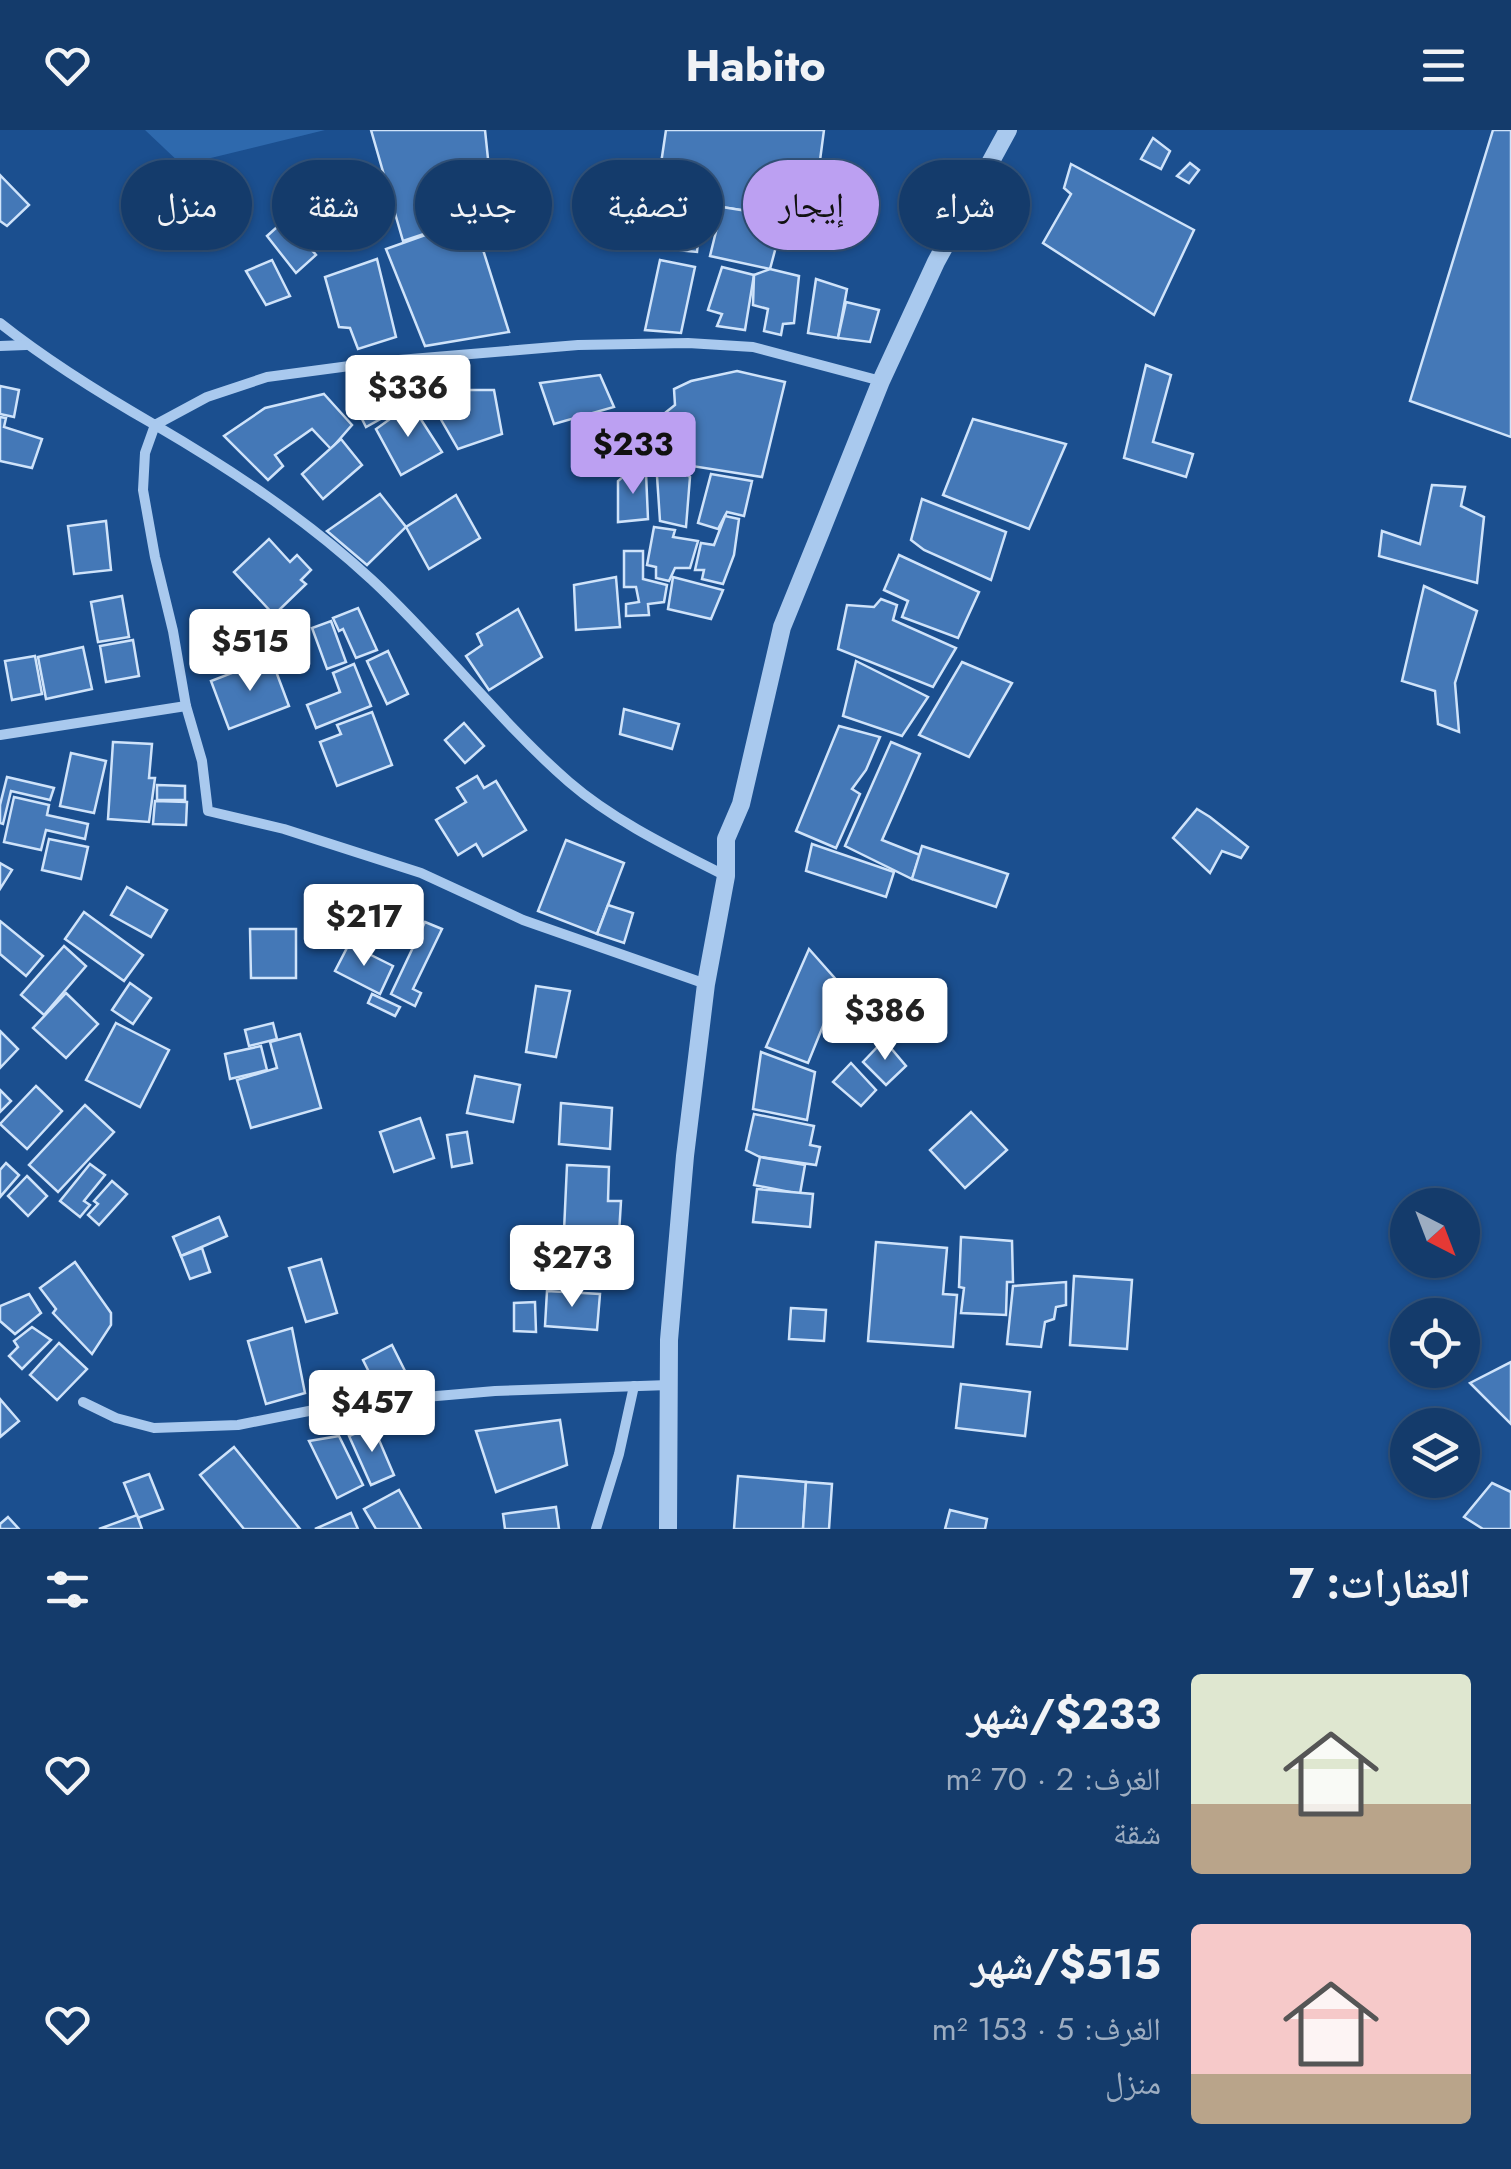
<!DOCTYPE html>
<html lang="ar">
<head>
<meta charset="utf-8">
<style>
  :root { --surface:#143b6b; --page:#1d4271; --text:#f1f3f6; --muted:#9dadc1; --line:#33557e; --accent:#bca0f2 }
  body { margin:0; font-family:Jost,"Noto Naskh Arabic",sans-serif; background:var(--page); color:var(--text); direction:rtl; height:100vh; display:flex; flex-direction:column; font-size:38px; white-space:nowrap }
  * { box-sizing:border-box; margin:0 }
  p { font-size:32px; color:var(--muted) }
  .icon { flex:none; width:55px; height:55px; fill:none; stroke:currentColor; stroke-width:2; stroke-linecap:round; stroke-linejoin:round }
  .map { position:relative; height:1399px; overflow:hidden; direction:ltr }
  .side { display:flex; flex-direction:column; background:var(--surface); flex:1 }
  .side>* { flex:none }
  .guide { position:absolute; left:30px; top:30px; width:1000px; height:90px; direction:rtl; display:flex; gap:20px }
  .needle { width:65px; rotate:138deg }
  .fabs { position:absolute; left:1390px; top:1058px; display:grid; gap:20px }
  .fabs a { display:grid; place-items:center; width:90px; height:90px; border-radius:50%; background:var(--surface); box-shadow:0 2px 8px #0004,0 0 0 2px var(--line); font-size:50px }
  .price { position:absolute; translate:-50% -85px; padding:0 22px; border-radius:10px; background:#fff; color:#222; font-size:32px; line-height:65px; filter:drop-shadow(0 2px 5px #0008) }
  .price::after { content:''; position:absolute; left:50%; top:60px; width:30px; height:22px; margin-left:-15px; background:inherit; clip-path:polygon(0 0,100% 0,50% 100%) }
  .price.selected { background:var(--accent); color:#111 }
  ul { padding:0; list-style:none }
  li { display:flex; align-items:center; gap:30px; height:250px; padding:0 40px }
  li span { display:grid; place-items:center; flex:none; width:280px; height:200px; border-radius:10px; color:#555 }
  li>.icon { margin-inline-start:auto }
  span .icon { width:120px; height:120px; fill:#fffc; stroke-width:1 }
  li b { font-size:42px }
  h2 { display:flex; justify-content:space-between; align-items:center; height:120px; padding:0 40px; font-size:42px }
  .pill { padding:0 35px; border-radius:45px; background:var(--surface); box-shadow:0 2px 8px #0004,0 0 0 2px var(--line); font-size:35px; line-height:90px }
  .pill.selected { background:var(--accent); color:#111 }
  header { display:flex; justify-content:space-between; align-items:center; height:130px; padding:0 40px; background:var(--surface); font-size:45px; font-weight:700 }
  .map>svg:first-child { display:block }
  .green { fill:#2e69ad }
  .building { fill:#4478b7; stroke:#cfe3fa; stroke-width:2.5 }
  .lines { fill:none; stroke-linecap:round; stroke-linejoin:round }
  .minor { stroke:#a9c9ee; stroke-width:10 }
  .tertiary { stroke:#a9c9ee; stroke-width:18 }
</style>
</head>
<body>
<header><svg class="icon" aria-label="menu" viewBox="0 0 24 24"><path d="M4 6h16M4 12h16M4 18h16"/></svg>Habito<svg class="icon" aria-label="heart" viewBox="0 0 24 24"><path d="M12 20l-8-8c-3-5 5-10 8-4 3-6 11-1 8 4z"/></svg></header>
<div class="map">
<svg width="1511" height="1399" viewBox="0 0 1511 1399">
  <rect width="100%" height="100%" fill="#1b4f8f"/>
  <polygon class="green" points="145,0 325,0 182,35"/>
  <g class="building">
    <polygon points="371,0 485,0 492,67 436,80 439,99 403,111"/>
    <polygon points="666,0 824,0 812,91 656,67"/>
    <polygon points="1493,0 1511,0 1511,307 1410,271"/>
    <polygon points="1153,8 1170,21 1161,39 1141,29"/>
    <polygon points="1190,33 1199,40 1189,53 1177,46"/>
    <polygon points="1071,34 1194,100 1154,185 1043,113 1071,64 1064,58"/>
    <polygon points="0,45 29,75 7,96 0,91"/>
    <polygon points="319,57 353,90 316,119 290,83"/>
    <polygon points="632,70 702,74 697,122 653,118 658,103 630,100"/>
    <polygon points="722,77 784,87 770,139 710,126"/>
    <polygon points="473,88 509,202 425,216 386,119"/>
    <polygon points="286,89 316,125 296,143 267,106"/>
    <polygon points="377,129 396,207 358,219 350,198 339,197 325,147"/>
    <polygon points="272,130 290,166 266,175 246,141"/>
    <polygon points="660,130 695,137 681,203 645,200"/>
    <polygon points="722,137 754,145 745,200 717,196 722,184 708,180"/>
    <polygon points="770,139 799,146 794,193 783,194 781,205 764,201 768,179 753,175 754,145"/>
    <polygon points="816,149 847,159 838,208 808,203"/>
    <polygon points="846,172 879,180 870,212 838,208"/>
    <polygon points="1146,235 1171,245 1153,312 1193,324 1186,347 1124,328"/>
    <polygon points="737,241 785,252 762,347 679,334 665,283 675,275 674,259 691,251"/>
    <polygon points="600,245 614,277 554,294 540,253"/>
    <polygon points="0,256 19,260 14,287 0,284"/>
    <polygon points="424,260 494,260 502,304 458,319"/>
    <polygon points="348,261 370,261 384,287 366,297"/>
    <polygon points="324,264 352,295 331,319 312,299 275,325 283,336 268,350 224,306 265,278"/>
    <polygon points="411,274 442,322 401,345 376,299"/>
    <polygon points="0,287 6,288 4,297 42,309 32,338 0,331"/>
    <polygon points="973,289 1066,314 1029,399 943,365"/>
    <polygon points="341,309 362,335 323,369 302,344"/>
    <polygon points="674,337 690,347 686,397 660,391 657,346"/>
    <polygon points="630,341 646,343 648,389 618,392 618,351"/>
    <polygon points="711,344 752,351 744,386 727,382 718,399 698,393"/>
    <polygon points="1432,355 1465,357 1461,376 1484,387 1477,453 1379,426 1382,401 1420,414"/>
    <polygon points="380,364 406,397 367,435 327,401"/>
    <polygon points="456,365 480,408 429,439 406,397"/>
    <polygon points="922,369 1006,402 991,450 924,420 911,410"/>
    <polygon points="725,386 739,389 734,425 723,454 702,449 704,440 695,440 701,413 714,415"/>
    <polygon points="106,391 111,440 74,444 68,396"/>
    <polygon points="654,397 675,400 673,407 698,411 690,438 675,438 669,451 656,448 656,437 647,435"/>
    <polygon points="269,409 290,432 297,425 311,440 301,450 306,454 274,485 234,442"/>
    <polygon points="624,421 643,421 643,449 667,455 664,472 648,474 649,485 626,486 626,474 639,472 636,457 624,457"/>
    <polygon points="899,425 979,462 958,508 902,487 908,471 884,460"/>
    <polygon points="616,447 620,497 576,500 574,455"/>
    <polygon points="673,447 723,460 711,489 668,479"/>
    <polygon points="1424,456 1477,481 1455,553 1459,602 1438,594 1435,561 1402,551"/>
    <polygon points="122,466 129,507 98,512 91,472"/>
    <polygon points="881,469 897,475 893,490 956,518 933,557 838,519 847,475 874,477"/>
    <polygon points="358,478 377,520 356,528 343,499 339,501 333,488"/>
    <polygon points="518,479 542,527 489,560 466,526 482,515 477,504"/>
    <polygon points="331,491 346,532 327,539 312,498"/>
    <polygon points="133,510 139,546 106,552 100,516"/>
    <polygon points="83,517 92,559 46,569 38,527"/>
    <polygon points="388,521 408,564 387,574 367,531"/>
    <polygon points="35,526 42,564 12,570 5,531"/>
    <polygon points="271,528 289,576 229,599 211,551"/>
    <polygon points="856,531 928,567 902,606 843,586"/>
    <polygon points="962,532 1012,553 969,627 919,605"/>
    <polygon points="354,534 371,576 316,598 307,575 340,562 333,543"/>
    <polygon points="624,579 679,594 672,619 620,604"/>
    <polygon points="372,582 392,635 337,656 320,612 341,604 337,595"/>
    <polygon points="464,593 484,616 465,633 445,610"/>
    <polygon points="839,596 880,607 866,640 852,659 860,664 836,718 796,701"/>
    <polygon points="113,612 152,614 149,648 155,648 149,692 108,689"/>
    <polygon points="891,612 920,624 882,710 920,725 912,749 845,716"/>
    <polygon points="71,623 106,631 94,683 60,676"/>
    <polygon points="477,646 484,658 496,651 526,700 483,726 476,714 458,725 436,690 466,672 457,658"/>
    <polygon points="7,647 54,658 50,670 11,661 3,694 0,693 0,675"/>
    <polygon points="157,655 185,656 185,670 157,670"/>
    <polygon points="14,667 49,675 47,685 88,694 85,709 46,700 41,720 4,712"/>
    <polygon points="155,671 187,672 186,695 153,694"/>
    <polygon points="1197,679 1210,687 1248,717 1241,728 1222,721 1210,743 1173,708"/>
    <polygon points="49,709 88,717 81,749 42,740"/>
    <polygon points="566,710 624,733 597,804 538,781"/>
    <polygon points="812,714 894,742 886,767 806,741"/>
    <polygon points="922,716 1008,744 996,777 912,749"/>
    <polygon points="0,733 12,740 0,759"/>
    <polygon points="127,757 167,780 151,807 111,785"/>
    <polygon points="354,762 420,791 410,813 344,784"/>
    <polygon points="608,775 633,783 624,813 597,804"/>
    <polygon points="84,782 143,825 124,851 65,809"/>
    <polygon points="0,791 43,826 26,846 0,824"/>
    <polygon points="425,792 442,799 413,859 421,863 415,876 391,864"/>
    <polygon points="250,799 296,799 296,848 251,848"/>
    <polygon points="349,814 393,836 380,864 335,841"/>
    <polygon points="64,816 86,836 44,885 21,865"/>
    <polygon points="809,819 840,854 808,933 766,917"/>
    <polygon points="130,853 151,868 133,894 112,880"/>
    <polygon points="536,856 570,861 556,927 526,922"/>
    <polygon points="66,863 98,894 66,928 33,898"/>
    <polygon points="372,864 400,877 395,886 368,873"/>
    <polygon points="116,893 169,920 140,977 86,950"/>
    <polygon points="273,893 277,909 249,916 245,900"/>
    <polygon points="0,901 18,919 0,938"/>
    <polygon points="300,904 321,978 251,998 237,950 277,938 270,912"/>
    <polygon points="884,910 906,936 886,955 863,932"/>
    <polygon points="261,916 267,940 230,949 225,924"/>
    <polygon points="761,922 815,942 807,990 753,979"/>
    <polygon points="851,933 876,960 861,976 833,952"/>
    <polygon points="475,946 520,955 513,992 467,983"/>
    <polygon points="36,956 62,981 27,1019 0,994"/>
    <polygon points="0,960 11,971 0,982"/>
    <polygon points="561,973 612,978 610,1019 559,1014"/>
    <polygon points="85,975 114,1002 58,1062 29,1035"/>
    <polygon points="971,982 1007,1020 965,1058 930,1020"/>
    <polygon points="754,984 814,996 810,1015 820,1017 816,1035 760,1027 746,1020"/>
    <polygon points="420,988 434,1028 394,1042 380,1002"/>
    <polygon points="467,1002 472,1033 452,1037 447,1005"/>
    <polygon points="760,1027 805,1035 800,1064 754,1055"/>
    <polygon points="6,1033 19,1045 0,1067 0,1040"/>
    <polygon points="90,1034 105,1045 84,1071 90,1075 80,1087 60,1071"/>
    <polygon points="567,1035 609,1037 608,1071 621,1071 619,1104 564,1101"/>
    <polygon points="27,1046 47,1066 28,1086 8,1066"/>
    <polygon points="112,1051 127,1064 99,1095 88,1085 98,1074 94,1071"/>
    <polygon points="757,1059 813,1064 810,1097 753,1092"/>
    <polygon points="219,1087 227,1106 181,1126 173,1107"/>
    <polygon points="961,1107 1012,1111 1013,1152 1007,1152 1006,1185 961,1183 964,1158 959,1157"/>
    <polygon points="571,1110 604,1113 601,1157 567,1154"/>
    <polygon points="876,1112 947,1118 943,1164 957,1165 953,1217 868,1211"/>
    <polygon points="202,1118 210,1142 190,1149 181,1126"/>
    <polygon points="321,1129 337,1183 306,1192 289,1138"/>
    <polygon points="75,1132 111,1183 111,1195 92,1224 53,1183 56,1179 40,1158"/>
    <polygon points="1074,1146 1132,1150 1127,1219 1070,1215"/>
    <polygon points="1066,1152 1066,1175 1056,1177 1054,1189 1045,1192 1041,1217 1007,1214 1013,1156"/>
    <polygon points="547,1161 600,1164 597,1200 545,1196"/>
    <polygon points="29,1164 41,1183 15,1204 0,1191 0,1176"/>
    <polygon points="535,1172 536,1202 514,1201 514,1173"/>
    <polygon points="791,1178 826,1180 824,1211 789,1209"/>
    <polygon points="32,1197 51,1210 22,1239 9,1226 18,1217 14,1211"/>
    <polygon points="292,1198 305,1263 266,1274 248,1211"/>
    <polygon points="59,1213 87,1239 57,1270 30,1245"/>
    <polygon points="392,1215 406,1243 377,1258 363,1230"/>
    <polygon points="1511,1232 1511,1294 1470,1253"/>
    <polygon points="961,1254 1030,1262 1025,1306 956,1298"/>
    <polygon points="0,1269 19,1291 0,1307"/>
    <polygon points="560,1290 567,1335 496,1362 476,1301"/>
    <polygon points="373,1296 394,1345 371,1355 349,1306"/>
    <polygon points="339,1306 363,1355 337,1368 309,1311"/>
    <polygon points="234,1317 300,1399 244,1399 200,1345"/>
    <polygon points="149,1344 163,1379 138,1388 124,1353"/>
    <polygon points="738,1346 806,1352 803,1399 734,1399"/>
    <polygon points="806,1352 832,1354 829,1399 803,1399"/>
    <polygon points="1492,1353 1511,1362 1511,1399 1483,1399 1464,1387"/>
    <polygon points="399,1360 421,1399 376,1399 364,1379"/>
    <polygon points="556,1377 559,1399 505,1399 503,1384"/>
    <polygon points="950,1380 987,1389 985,1399 945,1399"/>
    <polygon points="351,1383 358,1399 315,1399"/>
    <polygon points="137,1385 142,1399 99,1399"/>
    <polygon points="8,1387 19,1399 0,1399 0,1394"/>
  </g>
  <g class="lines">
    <g class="minor">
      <path d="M0 193C49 232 101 264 155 295L207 267 267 247 387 231 578 215 688 213 753 217 881 251"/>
      <polyline points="0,216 26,215"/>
      <polyline points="0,605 186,576"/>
      <path d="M706 854 523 790 421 743 284 699 208 681 202 631 186 576 173 501 155 427 143 360 145 323 155 295C232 340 306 389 372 450 441 514 498 590 569 652 614 691 673 719 726 746"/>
      <polyline points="83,1272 116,1288 154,1298 238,1295 344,1274 495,1261 669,1255"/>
      <polyline points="596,1399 619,1324 634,1256"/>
    </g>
    <polyline class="tertiary" points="668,1399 669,1210 685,1026 706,854 726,746 726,709 741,674 782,497 821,401 881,251 936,132 1008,0"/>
  </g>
</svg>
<div class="fabs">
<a><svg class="needle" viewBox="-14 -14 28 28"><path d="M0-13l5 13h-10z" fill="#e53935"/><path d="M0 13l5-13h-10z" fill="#9dadc1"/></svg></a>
<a><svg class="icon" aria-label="locate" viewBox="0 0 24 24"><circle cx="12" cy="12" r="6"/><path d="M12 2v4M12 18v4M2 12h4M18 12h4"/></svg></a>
<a><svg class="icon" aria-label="layers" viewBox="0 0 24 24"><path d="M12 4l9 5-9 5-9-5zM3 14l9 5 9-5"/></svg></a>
</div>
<b class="price" style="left:408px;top:310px">$336</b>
<b class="price selected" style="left:633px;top:367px">$233</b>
<b class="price" style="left:250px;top:564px">$515</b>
<b class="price" style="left:364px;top:839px">$217</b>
<b class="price" style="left:885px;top:933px">$386</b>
<b class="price" style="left:572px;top:1180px">$273</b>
<b class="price" style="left:372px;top:1325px">$457</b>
<div class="guide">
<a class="pill">شراء</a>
<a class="pill selected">إيجار</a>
<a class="pill">تصفية</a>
<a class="pill">جديد</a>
<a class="pill">شقة</a>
<a class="pill">منزل</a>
</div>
</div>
<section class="side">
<h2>العقارات: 7<svg class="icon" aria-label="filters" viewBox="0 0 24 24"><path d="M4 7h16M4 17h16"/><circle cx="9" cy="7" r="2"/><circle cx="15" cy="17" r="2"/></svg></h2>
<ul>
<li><span style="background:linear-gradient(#dfe7d0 65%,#b9a48a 0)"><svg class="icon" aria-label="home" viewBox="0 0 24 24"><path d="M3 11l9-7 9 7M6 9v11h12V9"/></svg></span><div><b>$233/شهر</b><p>الغرف: 2 · 70 m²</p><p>شقة</p></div><svg class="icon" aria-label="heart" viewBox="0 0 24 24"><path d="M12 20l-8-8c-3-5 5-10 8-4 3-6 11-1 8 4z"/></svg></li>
<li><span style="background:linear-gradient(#f6c9c9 75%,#b9a48a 0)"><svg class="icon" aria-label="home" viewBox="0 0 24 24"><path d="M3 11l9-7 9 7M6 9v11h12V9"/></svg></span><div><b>$515/شهر</b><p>الغرف: 5 · 153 m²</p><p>منزل</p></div><svg class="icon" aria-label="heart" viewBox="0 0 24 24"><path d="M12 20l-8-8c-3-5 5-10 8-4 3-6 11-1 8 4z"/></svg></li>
</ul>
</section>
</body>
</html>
